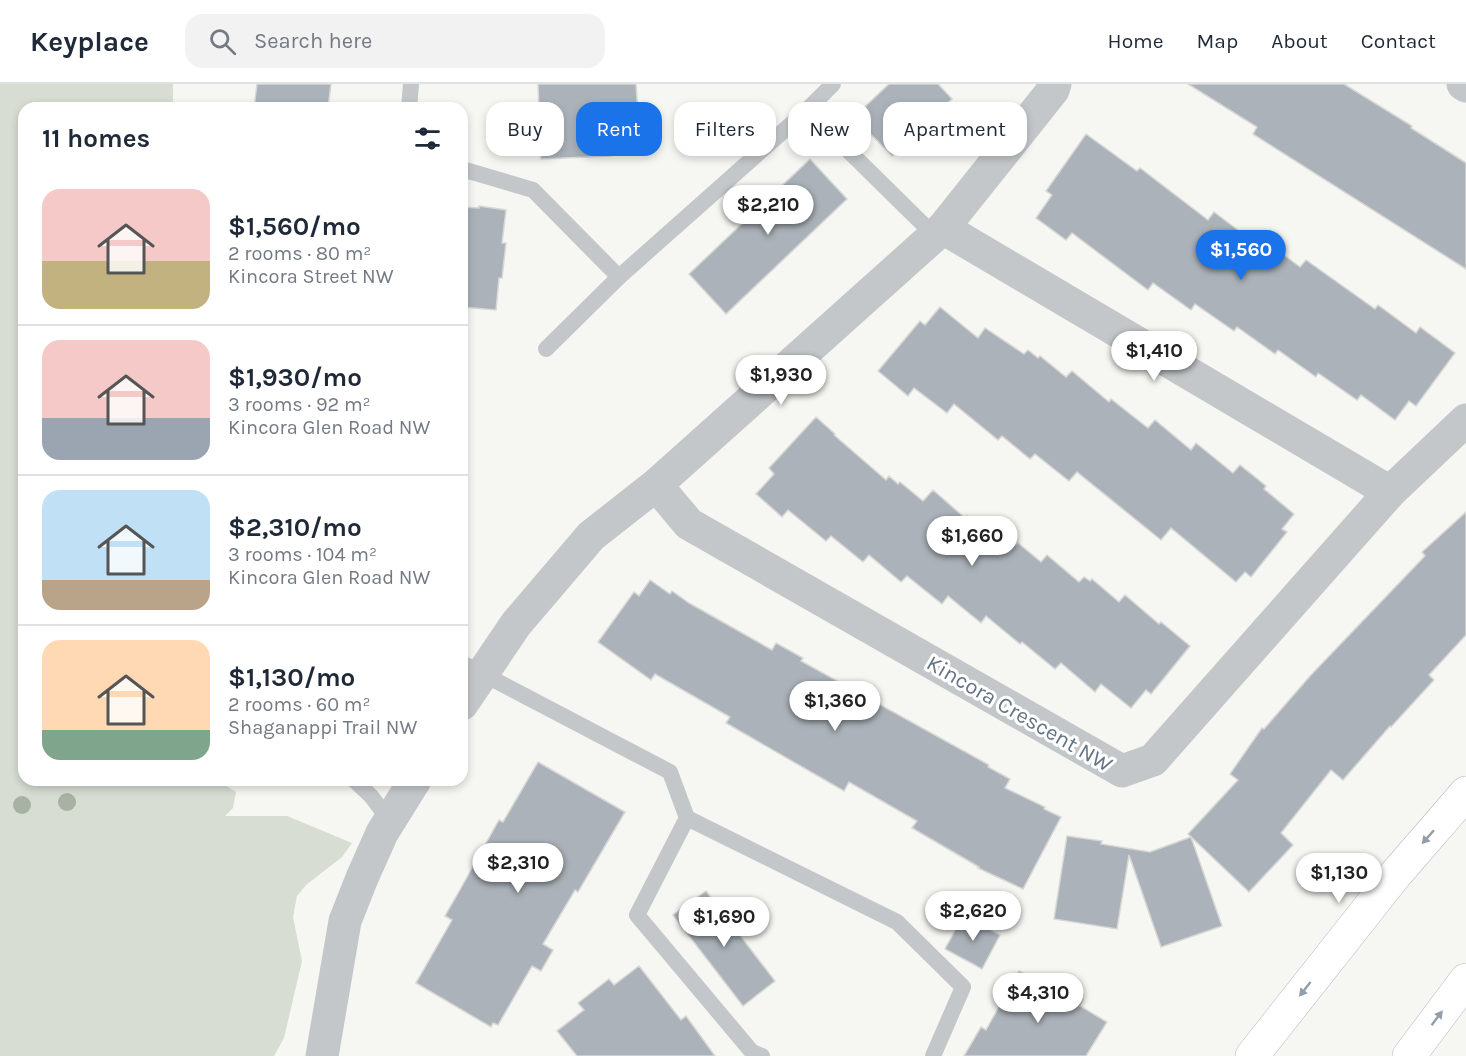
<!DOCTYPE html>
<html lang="en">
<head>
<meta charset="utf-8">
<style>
  :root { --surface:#fff; --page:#f2f2f3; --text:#1f2937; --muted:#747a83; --line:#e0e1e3; --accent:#1a73e8 }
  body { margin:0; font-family:Karla,sans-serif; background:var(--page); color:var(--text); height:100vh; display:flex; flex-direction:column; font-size:22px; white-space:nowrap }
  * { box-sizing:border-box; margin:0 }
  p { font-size:20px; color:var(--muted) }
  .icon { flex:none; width:33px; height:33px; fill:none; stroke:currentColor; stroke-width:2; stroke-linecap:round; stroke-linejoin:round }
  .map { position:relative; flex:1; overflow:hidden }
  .sheet { position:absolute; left:18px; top:18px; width:450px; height:684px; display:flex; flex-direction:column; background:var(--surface); border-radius:18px; box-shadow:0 3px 9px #0003 }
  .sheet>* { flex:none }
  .hud { position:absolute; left:486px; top:18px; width:570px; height:54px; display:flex; gap:12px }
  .price { position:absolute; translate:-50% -51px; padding:0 14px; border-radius:21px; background:#fff; color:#222; font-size:20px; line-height:39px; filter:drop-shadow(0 2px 3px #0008) }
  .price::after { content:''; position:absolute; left:50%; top:36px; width:18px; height:14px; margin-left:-9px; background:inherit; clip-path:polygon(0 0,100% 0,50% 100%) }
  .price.active { background:var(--accent); color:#fff }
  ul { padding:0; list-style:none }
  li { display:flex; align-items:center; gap:18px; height:150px; padding:0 24px }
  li+li { border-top:2px solid var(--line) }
  li span { display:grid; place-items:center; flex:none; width:168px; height:120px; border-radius:18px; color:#555 }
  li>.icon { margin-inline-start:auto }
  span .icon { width:72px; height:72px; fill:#fffc; stroke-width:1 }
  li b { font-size:26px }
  h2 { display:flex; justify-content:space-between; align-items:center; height:72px; padding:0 24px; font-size:26px }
  .pill { padding:0 21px; border-radius:18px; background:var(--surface); box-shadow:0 3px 9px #0003; font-size:21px; line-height:54px }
  .pill.active { background:var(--accent); color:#fff }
  header { display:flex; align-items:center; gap:36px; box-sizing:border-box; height:84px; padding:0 30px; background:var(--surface); border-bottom:2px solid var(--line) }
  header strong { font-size:28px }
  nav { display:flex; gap:33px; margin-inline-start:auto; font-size:21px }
  .search { width:420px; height:54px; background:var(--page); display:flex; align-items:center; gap:15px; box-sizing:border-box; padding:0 21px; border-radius:18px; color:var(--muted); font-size:22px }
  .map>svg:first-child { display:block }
  .green { fill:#d7ddd3 }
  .building { fill:#abb2b9; stroke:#d7d7d5; stroke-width:1.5 }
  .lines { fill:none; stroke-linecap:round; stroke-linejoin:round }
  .secondary-casing { stroke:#b5babf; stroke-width:34 }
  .service { stroke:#c3c7ca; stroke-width:16 }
  .minor { stroke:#c3c7ca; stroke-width:33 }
  .tertiary { stroke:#c3c7ca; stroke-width:33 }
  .secondary { stroke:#fff; stroke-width:33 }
  .tree { fill:#a7b2a3 }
  .oneway { fill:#929eaa }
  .labels { text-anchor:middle; stroke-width:6; stroke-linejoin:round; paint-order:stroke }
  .street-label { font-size:22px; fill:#647485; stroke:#fff }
</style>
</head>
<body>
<header>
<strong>Keyplace</strong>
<div class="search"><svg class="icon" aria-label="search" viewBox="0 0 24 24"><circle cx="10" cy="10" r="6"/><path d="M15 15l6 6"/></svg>Search here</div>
<nav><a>Home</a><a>Map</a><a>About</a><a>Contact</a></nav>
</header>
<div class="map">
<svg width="1466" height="972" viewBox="0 0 1466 972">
  <rect width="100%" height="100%" fill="#f6f6f2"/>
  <polygon class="green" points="0,0 173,0 173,24 24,24 24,696 169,696 220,698 236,708 233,724 225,732 287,732 352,759 342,773 306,801 297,812 293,833 302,877 284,954 274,972 0,972"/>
  <g class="building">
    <polygon points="257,0 331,0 328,24 254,24"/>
    <polygon points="538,0 636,0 638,29 643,28 645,61 629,62 629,70 611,71 611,72 541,75"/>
    <polygon points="889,0 938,0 952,15 892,72 854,33"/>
    <polygon points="1188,0 1344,0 1412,42 1411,44 1466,79 1466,185 1253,50 1257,43"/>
    <polygon points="1086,50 1137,87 1140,84 1208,136 1214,128 1251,156 1256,150 1300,183 1306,176 1375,225 1378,221 1416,249 1420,243 1455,269 1416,322 1409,317 1395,336 1361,311 1357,316 1318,289 1316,293 1278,266 1275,270 1237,243 1234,247 1195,220 1191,226 1153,199 1148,206 1072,149 1066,156 1036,134 1052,111 1046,107"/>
    <polygon points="810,75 847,115 726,230 689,190"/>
    <polygon points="479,122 506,126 502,159 506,159 502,194 499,194 496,226 462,223 462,123 479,124"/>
    <polygon points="940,223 978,254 985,244 1024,270 1028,266 1038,274 1040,272 1066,293 1072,287 1109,318 1111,315 1148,344 1155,336 1191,366 1196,359 1233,389 1240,381 1266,402 1264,405 1294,430 1282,445 1287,448 1251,493 1245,488 1236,498 1171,444 1161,456 1077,388 1069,397 1035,370 1030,375 1002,352 998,356 954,320 947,329 914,304 908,312 878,287 920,237 925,241"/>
    <polygon points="816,333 835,350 834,351 886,396 889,392 898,400 900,398 923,417 933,406 965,434 967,432 976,440 979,437 1002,459 1007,453 1016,461 1018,459 1041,478 1047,471 1079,498 1084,493 1090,497 1092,495 1119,518 1125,511 1159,540 1161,538 1190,562 1151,610 1146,606 1131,624 1101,600 1095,608 1061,579 1055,585 1022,558 1020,560 986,532 981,539 948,512 942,520 907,492 901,498 869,471 863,478 831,452 826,457 788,426 782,433 756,410 774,390 769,384"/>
    <polygon points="1466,428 1466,551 1429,591 1434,596 1391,643 1390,642 1343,696 1331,686 1281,749 1293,761 1249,808 1188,750 1238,696 1230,690 1262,644 1264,645 1311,591 1425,472 1422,468"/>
    <polygon points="650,496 670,510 672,507 689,519 772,566 776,559 803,574 801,577 989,681 988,683 1010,695 1005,704 1045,723 1044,725 1061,733 1023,805 978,784 979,783 912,744 917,737 849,698 844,707 726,639 730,633 655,590 651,596 598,558 634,508 639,512"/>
    <polygon points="538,678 625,728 578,808 575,806 543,860 553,866 541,887 532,882 498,941 493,939 491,943 416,899 452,836 445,832 461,804 499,736 503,738"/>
    <polygon points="1067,752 1102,757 1101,760 1150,768 1191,753 1222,842 1161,863 1129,771 1117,845 1054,835"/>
    <polygon points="706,807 775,897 743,922 673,831"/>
    <polygon points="963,832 1000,851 982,885 945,865"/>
    <polygon points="639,882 681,936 686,932 715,972 577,972 557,947 584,926 578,919 609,895 614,901"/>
    <polygon points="1019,887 1047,903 1050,897 1083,915 1080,922 1107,938 1086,972 964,972 981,943 986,946"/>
  </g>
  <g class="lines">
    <defs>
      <g id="secondary">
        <polyline points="1252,972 1395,791 1466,709"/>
        <polyline points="1409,972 1466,896"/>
      </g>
    </defs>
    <use href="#secondary" class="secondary-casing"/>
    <g class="service">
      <polyline points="409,24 411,0"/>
      <polyline points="807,26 833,0"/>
      <polyline points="462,85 533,106 619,193 807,26 934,151"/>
      <polyline points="546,265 619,193"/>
      <polyline points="462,579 670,688 687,734 897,838 963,903 933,972"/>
      <polyline points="354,696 371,712 390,737"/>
      <polyline points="687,734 637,831 752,968 762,972"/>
    </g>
    <g class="minor">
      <polyline points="1463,0 1466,2"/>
      <polyline points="943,144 1390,408"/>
      <polyline points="656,401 689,440 1122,687 1153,676 1390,408 1466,336"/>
    </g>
    <g class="tertiary">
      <polyline points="462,620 516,540 591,452 656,401 943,144 1053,6 1055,0"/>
      <polyline points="322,972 345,837 362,794 382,749 415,696"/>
    </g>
    <use href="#secondary" class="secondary"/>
  </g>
  <g class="tree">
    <circle cx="67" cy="718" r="9"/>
    <circle cx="22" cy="721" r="9"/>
  </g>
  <defs><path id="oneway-solid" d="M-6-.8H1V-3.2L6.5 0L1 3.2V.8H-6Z" transform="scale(1.5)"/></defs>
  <g class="oneway">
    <use href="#oneway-solid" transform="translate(1428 753) rotate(131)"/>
    <use href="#oneway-solid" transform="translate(1305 905) rotate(128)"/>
    <use href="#oneway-solid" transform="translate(1437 934) rotate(-53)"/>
  </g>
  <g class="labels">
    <g class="street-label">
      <text transform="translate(1020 629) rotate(30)" y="8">Kincora Crescent NW</text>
    </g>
  </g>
</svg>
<b class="price" style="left:768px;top:152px">$2,210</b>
<b class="price active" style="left:1241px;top:197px">$1,560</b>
<b class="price" style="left:1154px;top:298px">$1,410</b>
<b class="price" style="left:781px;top:322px">$1,930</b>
<b class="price" style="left:972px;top:483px">$1,660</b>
<b class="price" style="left:835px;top:648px">$1,360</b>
<b class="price" style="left:518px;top:810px">$2,310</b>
<b class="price" style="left:1339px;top:820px">$1,130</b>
<b class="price" style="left:973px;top:858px">$2,620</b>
<b class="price" style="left:724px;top:864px">$1,690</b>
<b class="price" style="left:1038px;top:940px">$4,310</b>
<div class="hud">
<a class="pill">Buy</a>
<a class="pill active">Rent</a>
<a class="pill">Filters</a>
<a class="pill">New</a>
<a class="pill">Apartment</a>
</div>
<section class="sheet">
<h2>11 homes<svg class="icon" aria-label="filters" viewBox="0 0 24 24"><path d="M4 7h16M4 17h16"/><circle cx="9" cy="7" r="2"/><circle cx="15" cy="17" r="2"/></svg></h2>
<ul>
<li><span style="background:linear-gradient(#f6c9c9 60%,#c2b280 0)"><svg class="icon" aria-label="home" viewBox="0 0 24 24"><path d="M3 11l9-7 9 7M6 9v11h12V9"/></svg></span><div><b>$1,560/mo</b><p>2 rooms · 80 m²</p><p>Kincora Street NW</p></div></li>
<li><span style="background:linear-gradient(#f6c9c9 65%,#9aa5b1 0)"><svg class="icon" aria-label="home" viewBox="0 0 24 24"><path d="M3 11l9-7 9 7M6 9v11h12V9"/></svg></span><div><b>$1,930/mo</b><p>3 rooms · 92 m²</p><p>Kincora Glen Road NW</p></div></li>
<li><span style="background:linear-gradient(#bfe0f5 75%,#b9a48a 0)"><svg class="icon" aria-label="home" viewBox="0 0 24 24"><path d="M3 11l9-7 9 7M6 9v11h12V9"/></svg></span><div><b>$2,310/mo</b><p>3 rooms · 104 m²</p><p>Kincora Glen Road NW</p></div></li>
<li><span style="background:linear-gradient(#ffd9b3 75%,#7fa58c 0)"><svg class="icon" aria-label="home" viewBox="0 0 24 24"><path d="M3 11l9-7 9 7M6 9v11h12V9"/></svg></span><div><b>$1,130/mo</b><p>2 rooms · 60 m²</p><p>Shaganappi Trail NW</p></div></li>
</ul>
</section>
</div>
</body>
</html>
